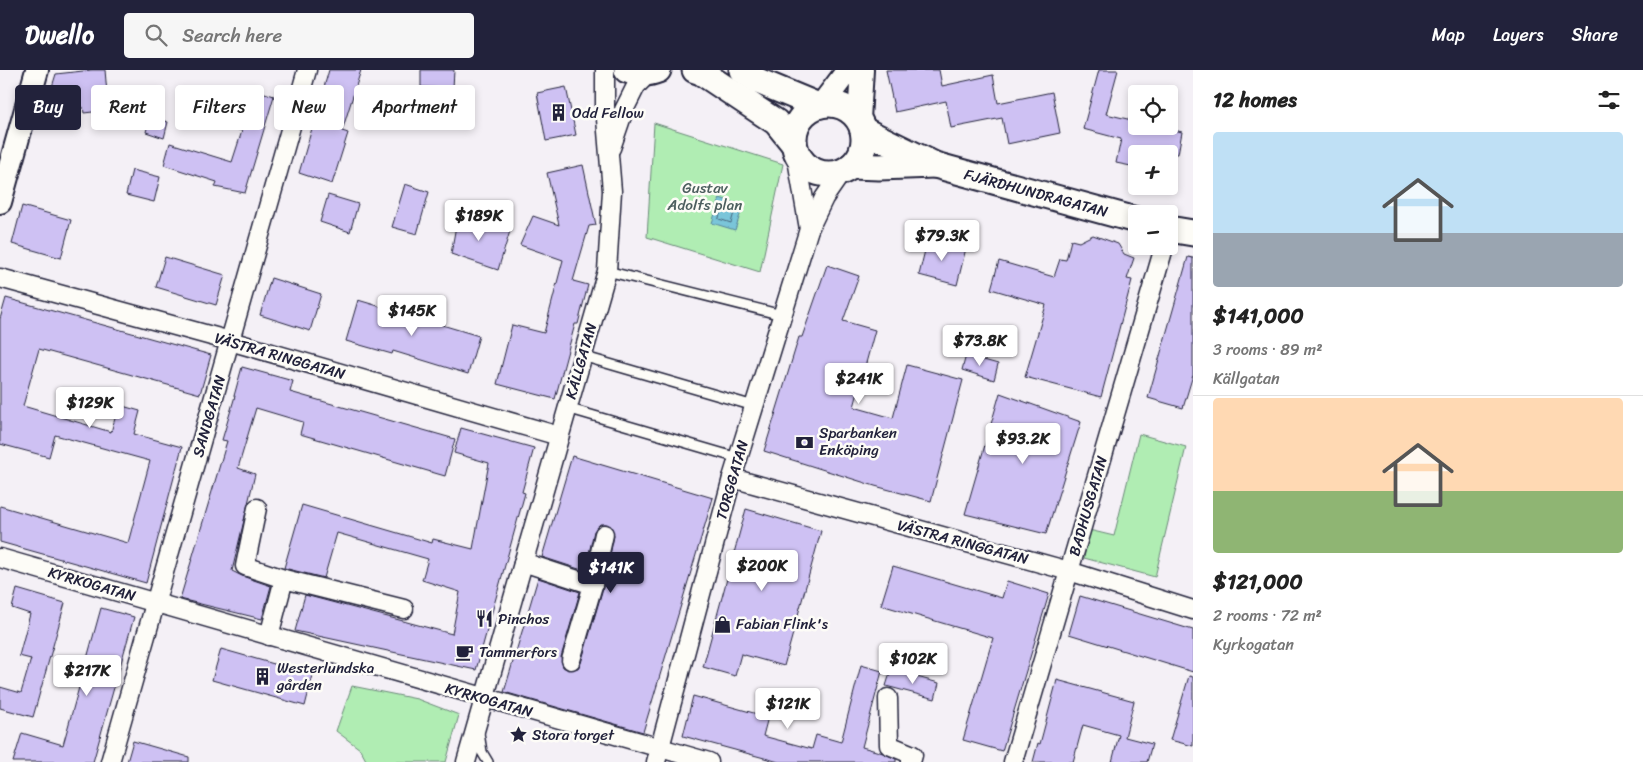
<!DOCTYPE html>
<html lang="en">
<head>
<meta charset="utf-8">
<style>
  :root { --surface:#fff; --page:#f6f6f6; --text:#222; --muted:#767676; --line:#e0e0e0; --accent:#22223b }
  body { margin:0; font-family:Sriracha,sans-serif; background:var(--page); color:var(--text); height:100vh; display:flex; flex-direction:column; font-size:19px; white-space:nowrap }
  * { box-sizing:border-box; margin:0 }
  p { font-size:16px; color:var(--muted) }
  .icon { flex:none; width:28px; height:28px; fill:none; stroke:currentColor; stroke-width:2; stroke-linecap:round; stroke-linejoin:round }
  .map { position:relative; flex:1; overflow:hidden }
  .drawer { display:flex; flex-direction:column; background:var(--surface); width:450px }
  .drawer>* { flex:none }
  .guide { position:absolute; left:15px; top:15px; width:475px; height:45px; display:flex; gap:10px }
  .fabs { position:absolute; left:1128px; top:15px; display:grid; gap:10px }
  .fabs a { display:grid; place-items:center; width:50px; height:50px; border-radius:5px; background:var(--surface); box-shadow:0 2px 8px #0003; font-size:25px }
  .price { position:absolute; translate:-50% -42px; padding:0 11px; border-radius:5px; background:#fff; color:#222; font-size:16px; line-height:32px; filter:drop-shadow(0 1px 2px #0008) }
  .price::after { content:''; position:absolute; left:50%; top:30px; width:15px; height:11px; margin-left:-8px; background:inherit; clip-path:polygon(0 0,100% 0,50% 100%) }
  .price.on { background:var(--accent); color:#fff }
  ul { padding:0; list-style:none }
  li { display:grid; align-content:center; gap:10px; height:265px; padding:0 20px }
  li+li { border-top:1px solid var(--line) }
  li span { display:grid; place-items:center; height:155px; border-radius:5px; color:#555 }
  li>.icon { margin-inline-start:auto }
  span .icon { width:90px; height:90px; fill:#fffc; stroke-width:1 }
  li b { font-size:21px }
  h2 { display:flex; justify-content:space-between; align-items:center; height:60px; padding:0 20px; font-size:21px }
  .chip { padding:0 18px; border-radius:5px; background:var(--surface); box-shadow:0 2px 8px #0003; font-size:18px; line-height:45px }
  .chip.on { background:var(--accent); color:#fff }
  header { display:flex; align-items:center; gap:30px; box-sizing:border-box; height:70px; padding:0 25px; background:var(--accent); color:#fff }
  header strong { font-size:24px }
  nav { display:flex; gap:28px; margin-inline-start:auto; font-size:18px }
  .search { width:350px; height:45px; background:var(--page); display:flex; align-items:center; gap:12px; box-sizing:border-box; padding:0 18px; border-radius:5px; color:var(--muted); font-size:19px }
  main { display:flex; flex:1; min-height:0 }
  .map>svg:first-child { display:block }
  .green { fill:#b0edb3; stroke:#698877 }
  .water { fill:#7ac5d9; stroke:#57849a }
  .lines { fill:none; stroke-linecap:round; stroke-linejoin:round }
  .shore { stroke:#45637a; stroke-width:1 }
  .building { fill:#cec1f3; stroke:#22223b }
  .service-casing { stroke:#22223b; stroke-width:12 }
  .minor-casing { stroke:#22223b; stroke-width:21 }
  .tertiary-casing { stroke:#22223b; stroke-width:26 }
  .secondary-casing { stroke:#22223b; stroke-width:29 }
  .service { stroke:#fdfcf7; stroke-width:9 }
  .minor { stroke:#fdfcf7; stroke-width:18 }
  .tertiary { stroke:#fdfcf7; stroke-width:22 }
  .secondary { stroke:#fdfcf7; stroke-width:25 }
  .labels { text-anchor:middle; stroke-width:5; stroke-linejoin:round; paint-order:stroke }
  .poi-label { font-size:15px; fill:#22223b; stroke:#fdfcf7; text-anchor:start }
  .park-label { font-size:15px; fill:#4d5f5f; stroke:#fdfcf7 }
  .street-label { font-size:15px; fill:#22223b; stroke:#fdfcf7 }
</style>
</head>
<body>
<header>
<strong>Dwello</strong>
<div class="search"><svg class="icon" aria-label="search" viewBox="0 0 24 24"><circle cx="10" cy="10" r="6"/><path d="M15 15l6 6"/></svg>Search here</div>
<nav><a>Map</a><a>Layers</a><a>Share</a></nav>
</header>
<main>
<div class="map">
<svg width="1193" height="692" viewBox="0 0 1193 692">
  <rect width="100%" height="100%" fill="#f4f0f6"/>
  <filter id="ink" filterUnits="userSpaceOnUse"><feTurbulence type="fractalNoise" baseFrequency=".02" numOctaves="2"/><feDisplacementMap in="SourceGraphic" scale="10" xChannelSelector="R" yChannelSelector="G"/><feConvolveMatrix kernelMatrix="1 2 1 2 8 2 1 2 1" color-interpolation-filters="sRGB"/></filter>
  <g filter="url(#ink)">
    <g class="green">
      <polygon points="654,53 783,94 760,202 647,167"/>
      <polygon points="1139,364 1186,377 1155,507 1084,488 1089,460 1114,466"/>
      <polygon points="352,616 417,629 459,645 446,692 367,692 360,679 336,661"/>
    </g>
    <polygon class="water" points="720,128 743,136 735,160 712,153"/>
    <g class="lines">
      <polygon class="shore" points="723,136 735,139 731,153 719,149"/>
    </g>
    <g class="building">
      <polygon points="92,0 105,0 108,35 101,36 101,41 84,43 83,37 67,38 47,33 56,4"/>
      <polygon points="329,0 361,0 342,61 348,63 332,114 299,103"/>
      <polygon points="421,0 454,0 453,18 421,17"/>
      <polygon points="886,0 939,0 942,16 993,5 998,33 1052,22 1060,63 1007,74 1002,48 951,58 946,31 895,42"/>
      <polygon points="1099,0 1118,0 1106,44 1136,51 1136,56 1158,56 1182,62 1178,84 1136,84 1136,97 1116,93 1121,69 1083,59"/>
      <polygon points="246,17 274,26 245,123 215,117 217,112 164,95 170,73 232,92 242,61 233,58"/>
      <polygon points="566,17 576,65 546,71 537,23"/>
      <polygon points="150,47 168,52 164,68 146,62"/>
      <polygon points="583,95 596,155 589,156 573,211 588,215 578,254 575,254 555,329 497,314 512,255 544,263 563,190 520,175 533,146 559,155 547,103"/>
      <polygon points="132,100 160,107 154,132 126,125"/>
      <polygon points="405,114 429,122 417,164 392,157"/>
      <polygon points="328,125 358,134 350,162 320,152"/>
      <polygon points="22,136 71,150 61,188 12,174"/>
      <polygon points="458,144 510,161 498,200 451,184"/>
      <polygon points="1093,165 1118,174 1124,184 1134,188 1127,209 1132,210 1101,327 1025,307 1046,235 991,219 999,191 1054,207 1060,189 1066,190 1071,170 1079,172"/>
      <polygon points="928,168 966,178 957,215 919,205"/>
      <polygon points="165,187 225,205 216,235 156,217"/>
      <polygon points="1188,187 1193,188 1193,305 1183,338 1148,328"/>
      <polygon points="827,195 859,206 843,251 875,260 854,337 893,348 907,295 963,310 931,431 875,416 764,381 799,267 802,267"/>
      <polygon points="271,208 321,224 310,261 260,245"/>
      <polygon points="6,228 211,285 200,324 39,279 23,336 111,362 119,335 140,341 134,364 182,377 146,513 0,472 0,436 128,473 150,391 55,365 49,387 0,374 0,249"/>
      <polygon points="358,230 479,266 468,304 393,281 392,284 346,271"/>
      <polygon points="966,285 998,294 994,310 962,300"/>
      <polygon points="242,297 293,311 290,322 455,369 445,406 300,364 303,352 256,338 238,398 255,404 232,501 242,506 271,516 262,549 180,529 227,371 222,370 235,326 234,326"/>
      <polygon points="1000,323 1081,352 1046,464 965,444"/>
      <polygon points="461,358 534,378 522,422 525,423 476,600 295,561 305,525 452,564 460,522 422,510 428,489 337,463 324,508 284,498 302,435 432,473 433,469 473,479 489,393 454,383"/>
      <polygon points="572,386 713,428 643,662 504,622 538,508 580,522 561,587 563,597 568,600 578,598 581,593 603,518 614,466 611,456 607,454 600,454 594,461 585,501 542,487"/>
      <polygon points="746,439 821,461 784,596 741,584 735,606 703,597"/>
      <polygon points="893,496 1002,528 1007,511 1049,524 1002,681 963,670 993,568 881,535"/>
      <polygon points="17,519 65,533 33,647 0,638 0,617 21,623 31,589 19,586 30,544 12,538"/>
      <polygon points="1080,526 1193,560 1193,602 1069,564"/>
      <polygon points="101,538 134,547 93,692 13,692 22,663 63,675"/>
      <polygon points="221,579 313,605 305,636 212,610"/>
      <polygon points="861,595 882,601 862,677 883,683 896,689 896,692 779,692 683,666 693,626 768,647 763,666 812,679 816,665 841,672"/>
      <polygon points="891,600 939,613 935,629 886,616"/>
      <polygon points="1189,606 1193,607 1193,676 1170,670"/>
      <polygon points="1057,610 1134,631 1125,667 1152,674 1147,692 1112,692 1119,665 1083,655 1073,692 1033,692 1038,673 1040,674"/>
      <polygon points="133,671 189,687 189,692 127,692"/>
    </g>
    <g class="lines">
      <defs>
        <g id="service">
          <polyline points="607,201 782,245"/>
          <polyline points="582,286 754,336"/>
          <polyline points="567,338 738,388"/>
          <polyline points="479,663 482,682 488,692"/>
        </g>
        <g id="minor">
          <polyline points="611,78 624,40 636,16 649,3"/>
          <polyline points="796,83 809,159"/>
          <polyline points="0,208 230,271 559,366"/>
          <polyline points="732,408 1069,501 1193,540"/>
          <polyline points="257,438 245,496 284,509"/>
          <polyline points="0,488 709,692"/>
          <polyline points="523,492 593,515 571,590"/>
          <polyline points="593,515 604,464"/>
          <polyline points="269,566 284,509 404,539"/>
          <polyline points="888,628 889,675 913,685 911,692"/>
          <polyline points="110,692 307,0"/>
          <polyline points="466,692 607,201 612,121 605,37 605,0"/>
          <polyline points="656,692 732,408 809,159 824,128 842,102"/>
          <polyline points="1013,692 1163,181"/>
        </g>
        <g id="tertiary">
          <polyline points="823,33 848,0"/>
          <polyline points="859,49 862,0"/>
          <polyline points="0,132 37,0"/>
        </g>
        <g id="secondary">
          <path d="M627 0C637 4 648 4 658 0"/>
          <polyline points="695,0 701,2 776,52 793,73"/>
          <polyline points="742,0 758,11 816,35"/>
          <circle cx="829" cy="69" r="35"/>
          <polyline points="863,60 935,95 1136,150"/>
          <polyline points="851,96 879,97 934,95"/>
          <polyline points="1169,159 1193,163"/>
        </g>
      </defs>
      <use href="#service" class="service-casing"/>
      <use href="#minor" class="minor-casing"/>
      <use href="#tertiary" class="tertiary-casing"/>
      <use href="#secondary" class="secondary-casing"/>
      <use href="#service" class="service"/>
      <use href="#minor" class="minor"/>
      <use href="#tertiary" class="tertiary"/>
      <use href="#secondary" class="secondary"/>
    </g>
  </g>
  <defs>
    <symbol id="building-bare" viewBox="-9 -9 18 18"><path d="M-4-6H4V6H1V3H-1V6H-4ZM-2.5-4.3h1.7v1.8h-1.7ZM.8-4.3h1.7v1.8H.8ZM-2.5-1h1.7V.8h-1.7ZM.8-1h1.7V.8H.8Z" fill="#22223b" stroke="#fdfcf7" stroke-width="2.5" paint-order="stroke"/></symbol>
    <symbol id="bank-bare" viewBox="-9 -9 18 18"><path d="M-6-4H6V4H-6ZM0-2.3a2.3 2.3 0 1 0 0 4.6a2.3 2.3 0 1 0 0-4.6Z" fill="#22223b" stroke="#fdfcf7" stroke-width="2.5" paint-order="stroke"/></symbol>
    <symbol id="restaurant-bare" viewBox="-9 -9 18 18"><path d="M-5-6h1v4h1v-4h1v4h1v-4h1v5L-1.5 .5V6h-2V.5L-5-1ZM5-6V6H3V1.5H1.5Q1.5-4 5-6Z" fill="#22223b" stroke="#fdfcf7" stroke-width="2.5" paint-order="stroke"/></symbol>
    <symbol id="shop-bare" viewBox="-9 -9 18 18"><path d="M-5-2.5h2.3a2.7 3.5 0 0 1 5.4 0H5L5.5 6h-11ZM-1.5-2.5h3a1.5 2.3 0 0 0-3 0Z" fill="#22223b" stroke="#fdfcf7" stroke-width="2.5" paint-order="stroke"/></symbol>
    <symbol id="cafe-bare" viewBox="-9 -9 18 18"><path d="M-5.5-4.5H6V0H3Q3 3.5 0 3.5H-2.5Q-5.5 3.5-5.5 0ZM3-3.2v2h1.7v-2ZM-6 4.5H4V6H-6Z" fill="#22223b" stroke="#fdfcf7" stroke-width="2.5" paint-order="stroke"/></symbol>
    <symbol id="sight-bare" viewBox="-9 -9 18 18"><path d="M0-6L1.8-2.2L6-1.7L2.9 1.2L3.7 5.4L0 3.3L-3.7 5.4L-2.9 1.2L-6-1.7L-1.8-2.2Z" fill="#22223b" stroke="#fdfcf7" stroke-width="2.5" paint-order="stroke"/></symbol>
  </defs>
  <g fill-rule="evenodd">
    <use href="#building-bare" x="546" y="30" width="25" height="25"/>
    <use href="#bank-bare" x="792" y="360" width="25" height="25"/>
    <use href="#restaurant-bare" x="472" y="536" width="25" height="25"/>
    <use href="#shop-bare" x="710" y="542" width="25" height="25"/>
    <use href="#cafe-bare" x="452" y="570" width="25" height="25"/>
    <use href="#building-bare" x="250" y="594" width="25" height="25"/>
    <use href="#sight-bare" x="506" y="652" width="25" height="25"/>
  </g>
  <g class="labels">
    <g class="poi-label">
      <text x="572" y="48">Odd Fellow</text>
      <text x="819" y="368">Sparbanken<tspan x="819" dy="17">Enköping</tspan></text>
      <text x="498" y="554">Pinchos</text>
      <text x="736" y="559">Fabian Flink's</text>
      <text x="479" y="587">Tammerfors</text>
      <text x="277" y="603">Westerlundska<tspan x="277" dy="17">gården</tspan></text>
      <text x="532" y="670">Stora torget</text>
    </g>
    <g class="park-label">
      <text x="705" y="123">Gustav<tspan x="705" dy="17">Adolfs plan</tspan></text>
    </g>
    <g class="street-label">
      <text transform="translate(1036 123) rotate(15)" y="5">FJÄRDHUNDRAGATAN</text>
      <text transform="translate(280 286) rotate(16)" y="5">VÄSTRA RINGGATAN</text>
      <text transform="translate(581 291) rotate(-74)" y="5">KÄLLGATAN</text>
      <text transform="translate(209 346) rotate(-74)" y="5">SANDGATAN</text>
      <text transform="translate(732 410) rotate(-74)" y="5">TORGGATAN</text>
      <text transform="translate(1088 436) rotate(-74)" y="5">BADHUSGATAN</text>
      <text transform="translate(963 472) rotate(15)" y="5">VÄSTRA RINGGATAN</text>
      <text transform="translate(92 514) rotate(16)" y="5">KYRKOGATAN</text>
      <text transform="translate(489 630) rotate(16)" y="5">KYRKOGATAN</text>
    </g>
  </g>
</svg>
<div class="fabs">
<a><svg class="icon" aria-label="locate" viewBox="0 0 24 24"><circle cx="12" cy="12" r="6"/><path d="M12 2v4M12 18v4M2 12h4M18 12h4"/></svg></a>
<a>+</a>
<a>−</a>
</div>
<b class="price" style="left:479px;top:172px">$189K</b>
<b class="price" style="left:942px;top:192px">$79.3K</b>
<b class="price" style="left:412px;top:267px">$145K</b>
<b class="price" style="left:980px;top:297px">$73.8K</b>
<b class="price" style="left:859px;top:335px">$241K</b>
<b class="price" style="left:90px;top:359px">$129K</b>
<b class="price" style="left:1023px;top:395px">$93.2K</b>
<b class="price" style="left:762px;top:522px">$200K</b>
<b class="price on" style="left:611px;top:524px">$141K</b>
<b class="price" style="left:913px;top:615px">$102K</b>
<b class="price" style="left:87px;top:627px">$217K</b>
<b class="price" style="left:788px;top:660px">$121K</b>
<div class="guide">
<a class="chip on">Buy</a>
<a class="chip">Rent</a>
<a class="chip">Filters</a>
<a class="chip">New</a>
<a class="chip">Apartment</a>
</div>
</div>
<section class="drawer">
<h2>12 homes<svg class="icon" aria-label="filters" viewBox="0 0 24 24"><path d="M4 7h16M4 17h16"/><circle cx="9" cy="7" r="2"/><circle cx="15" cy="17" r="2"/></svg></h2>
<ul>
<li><span style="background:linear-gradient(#bfe0f5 65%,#9aa5b1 0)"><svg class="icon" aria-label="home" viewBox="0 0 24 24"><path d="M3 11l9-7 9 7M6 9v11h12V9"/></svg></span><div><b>$141,000</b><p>3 rooms · 89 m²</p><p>Källgatan</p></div></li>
<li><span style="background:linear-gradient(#ffd9b3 60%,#8fb573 0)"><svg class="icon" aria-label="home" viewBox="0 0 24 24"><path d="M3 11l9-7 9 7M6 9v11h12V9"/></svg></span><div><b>$121,000</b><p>2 rooms · 72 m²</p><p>Kyrkogatan</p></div></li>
</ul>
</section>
</main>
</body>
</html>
